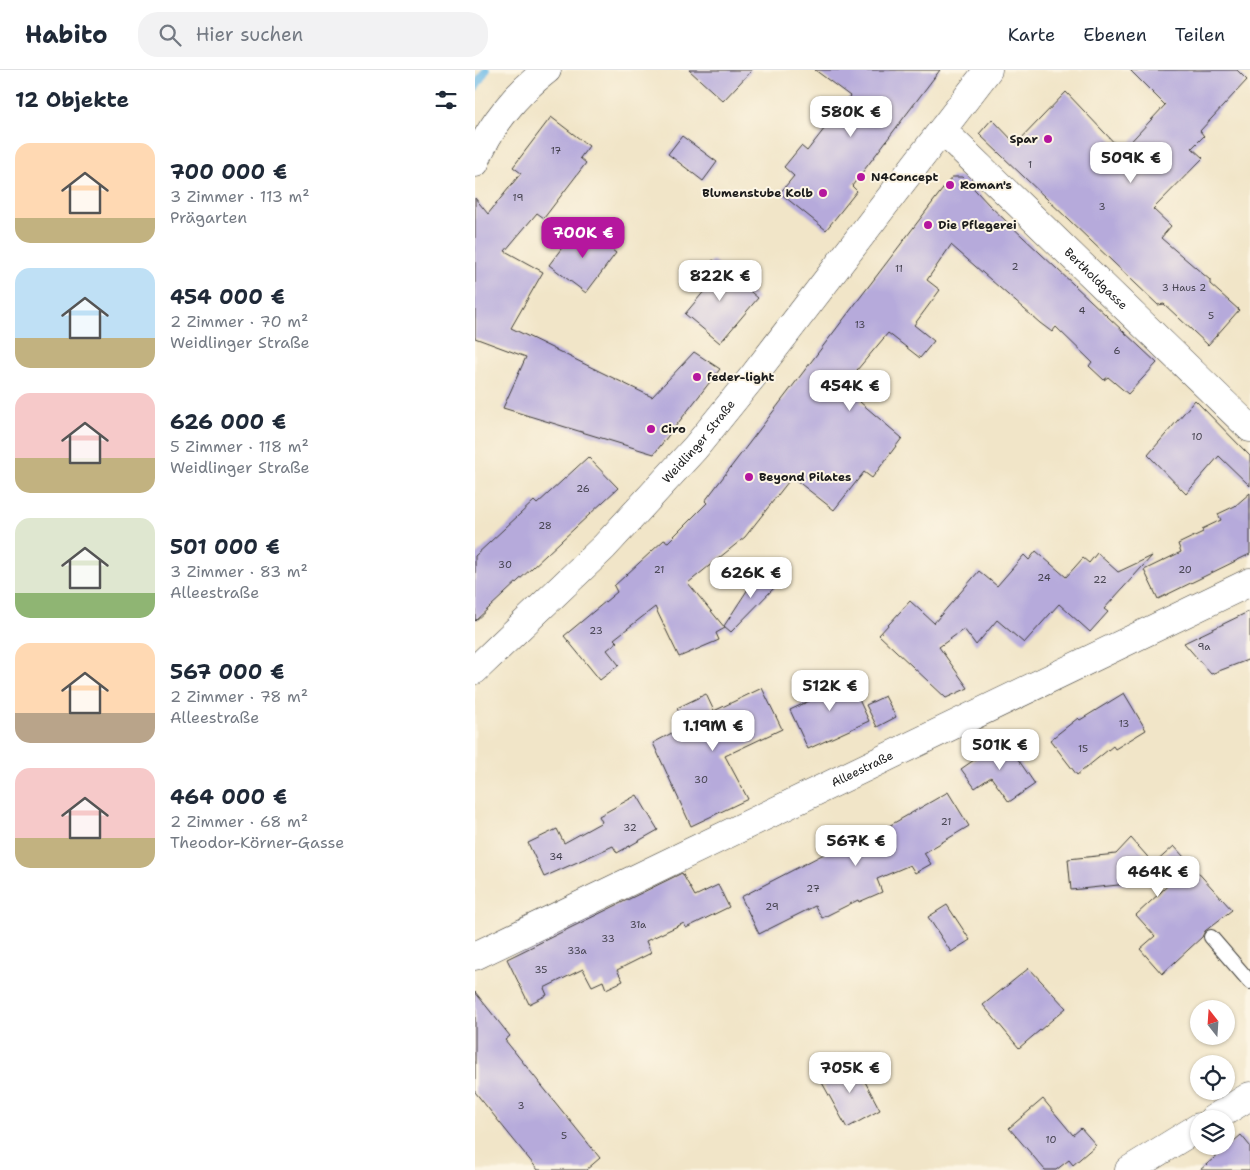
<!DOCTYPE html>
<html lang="de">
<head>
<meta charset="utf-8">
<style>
  :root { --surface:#fff; --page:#f2f2f3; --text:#1f2937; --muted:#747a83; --line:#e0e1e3; --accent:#b5179e }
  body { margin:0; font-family:"Shantell Sans",sans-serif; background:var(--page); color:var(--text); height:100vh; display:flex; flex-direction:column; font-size:19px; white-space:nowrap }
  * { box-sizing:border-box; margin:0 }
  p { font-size:16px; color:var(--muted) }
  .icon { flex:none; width:28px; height:28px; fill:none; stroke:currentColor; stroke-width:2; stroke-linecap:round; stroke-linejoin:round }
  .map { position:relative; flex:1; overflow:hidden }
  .side { display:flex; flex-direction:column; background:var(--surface); width:475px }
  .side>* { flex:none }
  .needle { width:32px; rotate:343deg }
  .fabs { position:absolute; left:715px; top:930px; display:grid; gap:10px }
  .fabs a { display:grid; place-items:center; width:45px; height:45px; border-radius:50%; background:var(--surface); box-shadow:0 1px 4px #0004; font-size:25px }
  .price { position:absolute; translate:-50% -42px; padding:0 11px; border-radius:10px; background:#fff; color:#222; font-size:16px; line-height:32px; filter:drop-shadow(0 1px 2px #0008) }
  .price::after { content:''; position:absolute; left:50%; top:30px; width:15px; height:11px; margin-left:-8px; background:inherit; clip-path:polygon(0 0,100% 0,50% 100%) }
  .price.selected { background:var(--accent); color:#fff }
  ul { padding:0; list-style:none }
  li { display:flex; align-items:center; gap:15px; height:125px; padding:0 15px }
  li span { display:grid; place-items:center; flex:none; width:140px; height:100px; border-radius:15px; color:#555 }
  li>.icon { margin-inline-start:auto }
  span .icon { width:60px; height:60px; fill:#fffc; stroke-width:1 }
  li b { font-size:21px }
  h2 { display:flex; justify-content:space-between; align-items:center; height:60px; padding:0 15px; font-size:21px }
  header { display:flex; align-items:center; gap:30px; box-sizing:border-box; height:70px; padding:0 25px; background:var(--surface); border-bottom:1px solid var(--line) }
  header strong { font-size:24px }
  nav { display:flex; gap:28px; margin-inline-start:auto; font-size:18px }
  .search { width:350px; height:45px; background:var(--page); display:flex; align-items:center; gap:12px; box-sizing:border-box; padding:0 18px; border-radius:20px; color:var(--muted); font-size:19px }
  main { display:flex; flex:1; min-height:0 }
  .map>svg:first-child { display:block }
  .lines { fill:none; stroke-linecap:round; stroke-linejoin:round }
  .stream { stroke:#6ebbe8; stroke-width:8 }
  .building { fill:#b6aadb }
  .service-casing { stroke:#3c3a36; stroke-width:16 }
  .minor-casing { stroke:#3c3a36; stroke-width:29 }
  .secondary-casing { stroke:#3c3a36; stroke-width:29 }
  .service { stroke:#fff; stroke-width:14 }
  .minor { stroke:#fff; stroke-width:28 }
  .secondary { stroke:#fff; stroke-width:28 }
  .poi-dot { fill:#b5179e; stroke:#fcf5e5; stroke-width:2 }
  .labels { text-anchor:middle; stroke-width:4; stroke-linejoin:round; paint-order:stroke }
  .number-label { font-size:10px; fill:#42404c }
  .poi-label { font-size:12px; font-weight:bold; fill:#1c1c1c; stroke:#fcf5e5; text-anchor:start }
  .street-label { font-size:12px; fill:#1c1c1c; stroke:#fcf5e5 }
</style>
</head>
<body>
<header>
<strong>Habito</strong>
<div class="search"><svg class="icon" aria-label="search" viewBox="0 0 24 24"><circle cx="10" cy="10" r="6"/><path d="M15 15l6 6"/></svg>Hier suchen</div>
<nav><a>Karte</a><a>Ebenen</a><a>Teilen</a></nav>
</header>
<main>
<section class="side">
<h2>12 Objekte<svg class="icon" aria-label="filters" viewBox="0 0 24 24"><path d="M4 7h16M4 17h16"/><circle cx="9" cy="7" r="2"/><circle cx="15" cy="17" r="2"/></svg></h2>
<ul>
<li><span style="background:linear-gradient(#ffd9b3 75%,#c2b280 0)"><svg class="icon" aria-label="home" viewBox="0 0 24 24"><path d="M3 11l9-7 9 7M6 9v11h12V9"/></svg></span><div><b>700 000 €</b><p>3 Zimmer · 113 m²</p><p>Prägarten</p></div></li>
<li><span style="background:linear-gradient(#bfe0f5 70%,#c2b280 0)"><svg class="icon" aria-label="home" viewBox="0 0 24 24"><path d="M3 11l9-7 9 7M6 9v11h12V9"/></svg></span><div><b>454 000 €</b><p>2 Zimmer · 70 m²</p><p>Weidlinger Straße</p></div></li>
<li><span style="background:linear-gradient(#f6c9c9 65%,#c2b280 0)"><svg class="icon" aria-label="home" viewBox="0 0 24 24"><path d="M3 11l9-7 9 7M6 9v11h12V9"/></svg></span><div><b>626 000 €</b><p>5 Zimmer · 118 m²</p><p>Weidlinger Straße</p></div></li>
<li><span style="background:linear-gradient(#dfe7d0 75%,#8fb573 0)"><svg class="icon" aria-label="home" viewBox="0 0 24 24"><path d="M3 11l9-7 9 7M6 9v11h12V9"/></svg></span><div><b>501 000 €</b><p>3 Zimmer · 83 m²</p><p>Alleestraße</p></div></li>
<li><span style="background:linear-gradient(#ffd9b3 70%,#b9a48a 0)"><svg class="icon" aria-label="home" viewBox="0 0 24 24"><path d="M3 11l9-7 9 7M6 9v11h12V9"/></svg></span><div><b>567 000 €</b><p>2 Zimmer · 78 m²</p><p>Alleestraße</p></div></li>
<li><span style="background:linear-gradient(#f6c9c9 70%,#c2b280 0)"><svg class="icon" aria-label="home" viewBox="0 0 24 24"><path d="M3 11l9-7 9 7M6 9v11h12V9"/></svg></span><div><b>464 000 €</b><p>2 Zimmer · 68 m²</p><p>Theodor-Körner-Gasse</p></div></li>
</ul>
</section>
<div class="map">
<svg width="775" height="1100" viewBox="0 0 775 1100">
  <rect width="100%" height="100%" fill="#fcf5e5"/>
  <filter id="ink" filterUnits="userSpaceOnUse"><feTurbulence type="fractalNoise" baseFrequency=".02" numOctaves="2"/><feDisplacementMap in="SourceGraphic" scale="10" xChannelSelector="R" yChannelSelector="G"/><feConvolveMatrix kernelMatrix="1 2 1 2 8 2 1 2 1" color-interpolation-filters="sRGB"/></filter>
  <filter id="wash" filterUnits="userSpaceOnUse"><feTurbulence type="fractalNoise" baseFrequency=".0096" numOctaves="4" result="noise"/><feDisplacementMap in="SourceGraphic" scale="20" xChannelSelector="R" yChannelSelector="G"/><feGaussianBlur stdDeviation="1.12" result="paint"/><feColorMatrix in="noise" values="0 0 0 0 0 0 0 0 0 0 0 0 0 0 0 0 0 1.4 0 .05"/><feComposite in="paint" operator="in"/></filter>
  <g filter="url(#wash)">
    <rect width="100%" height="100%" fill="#f1e5c8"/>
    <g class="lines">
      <polyline class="stream" points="0,18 11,0"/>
    </g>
    <g id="blocks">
      <g class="building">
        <polygon points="214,0 277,0 248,31"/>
        <polygon points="340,0 465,0 377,116 382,121 351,160 305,123 319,106 309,97 326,76 332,81 375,26"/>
        <polygon points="655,0 762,0 772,10 725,61 729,66 717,78 728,88 678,139 696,156 686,168 735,210 735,214 764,240 733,275 689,234 683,235 504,64 517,49 541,74 591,22 647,81 690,35"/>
        <polygon points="76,47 114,76 105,88 111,93 69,148 62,143 30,181 68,202 36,258 177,327 219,282 245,299 179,384 28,338 51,287 0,268 0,128 13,144 46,103 38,97"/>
        <polygon points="207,66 242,92 228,111 193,84"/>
        <polygon points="477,107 488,107 515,136 682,293 653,324 633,307 629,310 614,296 617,292 581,257 577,262 565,253 476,175 452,210 465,220 439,255 459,271 445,288 413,263 382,300 399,315 385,332 427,368 397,408 389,402 359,440 317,407 270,467 213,513 250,558 241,563 244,570 204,587 180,537 139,569 142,572 132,580 144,595 125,610 89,566 142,522 139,516 189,470 193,472 232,433 230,431"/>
        <polygon points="104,155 141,183 111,223 74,195"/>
        <polygon points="238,190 283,228 245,273 210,244 231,219 220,210"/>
        <polygon points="720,330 775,386 775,416 744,386 711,424 673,385"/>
        <polygon points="113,387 143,418 0,551 0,486 59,431 62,434"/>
        <polygon points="775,423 775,484 683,529 669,500 706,482 703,474 728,462 727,459 746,450 743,444 760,436"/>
        <polygon points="561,481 591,507 608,488 614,493 622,483 643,502 677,486 629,539 633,542 615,562 584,534 549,573 522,550 501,575 489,559 464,577 493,618 471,628 404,565 435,531 459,553 504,501 522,516 549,485 554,490"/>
        <polygon points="286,499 302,515 256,562 249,556"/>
        <polygon points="775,541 775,589 736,604 709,573"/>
        <polygon points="371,602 394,651 333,679 315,640 349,624 344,614"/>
        <polygon points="287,618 307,659 250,686 273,729 216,756 178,673 210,656 202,638 231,624 239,641"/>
        <polygon points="649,623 671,660 640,679 638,676 602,705 575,670 603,648 605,650"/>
        <polygon points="410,626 421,647 402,657 391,635"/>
        <polygon points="529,669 560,714 534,732 516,707 500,718 486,699"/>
        <polygon points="473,722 494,756 449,783 456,794 440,803 435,795 402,809 407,822 384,832 383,830 347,848 340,836 284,864 266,827 349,784 412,757"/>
        <polygon points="162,725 183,760 142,783 138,776 69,807 53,773 82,759 89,773 127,752 124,746"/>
        <polygon points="656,768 679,794 699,776 757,840 730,861 727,867 687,904 665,879 680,866 661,845 700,809 596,820 593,789 641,784"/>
        <polygon points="207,803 220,826 243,815 254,837 211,858 209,853 171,871 176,883 142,900 148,911 131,919 128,911 117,916 108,899 69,918 72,925 54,934 32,889"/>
        <polygon points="472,835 495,870 476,882 453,847"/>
        <polygon points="554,898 591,938 544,978 508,935"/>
        <polygon points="0,922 35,966 30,970 125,1088 111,1100 63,1100 0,1022"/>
        <polygon points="379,991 405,1040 372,1058 345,1009"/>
        <polygon points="568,1029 598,1065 606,1058 621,1075 598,1095 594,1090 581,1100 570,1100 534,1058"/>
        <polygon points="766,1065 775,1076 775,1100 725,1100"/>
      </g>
    </g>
  </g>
  <g filter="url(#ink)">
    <use href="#blocks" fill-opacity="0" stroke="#3c3a36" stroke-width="1"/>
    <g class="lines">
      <defs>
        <polyline id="service" points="736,867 775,912"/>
        <g id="minor">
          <path id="s1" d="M467 60 775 358"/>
          <path d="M0 93C13 57 42 23 72 0"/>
          <path id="s2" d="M0 886 775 512"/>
          <polyline points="738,1049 775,1026"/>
          <polyline points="654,1100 724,1057"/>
        </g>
        <g id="secondary">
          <path id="s3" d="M0 600 129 477 220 378 279 305 513 0"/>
        </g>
      </defs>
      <use href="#service" class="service-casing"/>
      <use href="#minor" class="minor-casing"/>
      <use href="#secondary" class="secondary-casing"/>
      <use href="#service" class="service"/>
      <use href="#minor" class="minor"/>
      <use href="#secondary" class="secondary"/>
    </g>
  </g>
  <g class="poi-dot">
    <circle cx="573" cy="69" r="5"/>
    <circle cx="386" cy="107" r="5"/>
    <circle cx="475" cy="115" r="5"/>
    <circle cx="348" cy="123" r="5"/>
    <circle cx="453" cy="155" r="5"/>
    <circle cx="222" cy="307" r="5"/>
    <circle cx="176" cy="359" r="5"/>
    <circle cx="274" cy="407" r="5"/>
  </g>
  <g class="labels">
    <g class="number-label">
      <text x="81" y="84">17</text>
      <text x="555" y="98">1</text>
      <text x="43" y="131">19</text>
      <text x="627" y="140">3</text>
      <text x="540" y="200">2</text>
      <text x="424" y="202">11</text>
      <text x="709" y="221">3 Haus 2</text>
      <text x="607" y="244">4</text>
      <text x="736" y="249">5</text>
      <text x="385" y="258">13</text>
      <text x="642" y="284">6</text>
      <text x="722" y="370">10</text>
      <text x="108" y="422">26</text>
      <text x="70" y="459">28</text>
      <text x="30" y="498">30</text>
      <text x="184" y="503">21</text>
      <text x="710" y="503">20</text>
      <text x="569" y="511">24</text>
      <text x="625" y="513">22</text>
      <text x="121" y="564">23</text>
      <text x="729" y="580">9a</text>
      <text x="649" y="657">13</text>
      <text x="608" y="682">15</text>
      <text x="226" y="713">30</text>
      <text x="471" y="755">21</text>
      <text x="155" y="761">32</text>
      <text x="81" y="790">34</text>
      <text x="338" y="822">27</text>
      <text x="297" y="840">29</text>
      <text x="163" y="858">31a</text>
      <text x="133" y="872">33</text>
      <text x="102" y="884">33a</text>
      <text x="66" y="903">35</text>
      <text x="46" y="1039">3</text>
      <text x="89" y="1069">5</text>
      <text x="576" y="1073">10</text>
    </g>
    <g class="poi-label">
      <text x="563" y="73" text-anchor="end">Spar</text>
      <text x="396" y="111">N4Concept</text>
      <text x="485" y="119">Roman's</text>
      <text x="338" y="127" text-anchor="end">Blumenstube Kolb</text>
      <text x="463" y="159">Die Pflegerei</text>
      <text x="232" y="311">feder-light</text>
      <text x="186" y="363">Ciro</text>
      <text x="284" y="411">Beyond Pilates</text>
    </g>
    <g class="street-label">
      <text dy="4" stroke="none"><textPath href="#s1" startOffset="214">Bertholdgasse</textPath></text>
      <text dy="4" stroke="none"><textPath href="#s3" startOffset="320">Weidlinger Straße</textPath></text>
      <text dy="4" stroke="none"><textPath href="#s2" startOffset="430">Alleestraße</textPath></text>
    </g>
  </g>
</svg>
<div class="fabs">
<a><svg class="needle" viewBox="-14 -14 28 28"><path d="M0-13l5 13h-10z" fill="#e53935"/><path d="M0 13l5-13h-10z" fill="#747a83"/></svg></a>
<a><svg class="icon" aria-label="locate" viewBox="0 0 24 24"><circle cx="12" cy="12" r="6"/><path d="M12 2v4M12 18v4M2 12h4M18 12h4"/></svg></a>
<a><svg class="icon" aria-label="layers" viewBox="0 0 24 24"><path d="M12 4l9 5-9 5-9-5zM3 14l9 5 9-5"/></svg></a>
</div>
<b class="price" style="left:376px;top:68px">580K €</b>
<b class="price" style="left:656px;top:114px">509K €</b>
<b class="price selected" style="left:108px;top:189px">700K €</b>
<b class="price" style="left:245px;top:232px">822K €</b>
<b class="price" style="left:375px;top:342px">454K €</b>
<b class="price" style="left:276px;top:529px">626K €</b>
<b class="price" style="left:355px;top:642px">512K €</b>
<b class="price" style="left:238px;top:682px">1.19M €</b>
<b class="price" style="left:525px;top:701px">501K €</b>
<b class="price" style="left:381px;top:797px">567K €</b>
<b class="price" style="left:683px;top:828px">464K €</b>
<b class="price" style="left:375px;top:1024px">705K €</b>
</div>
</main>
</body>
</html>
